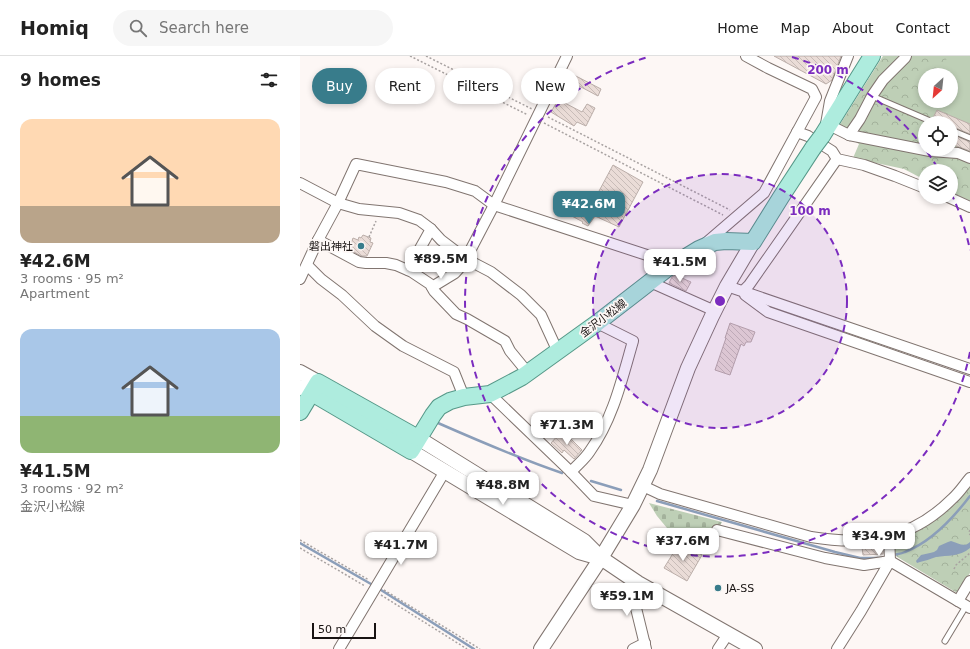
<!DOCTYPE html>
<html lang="en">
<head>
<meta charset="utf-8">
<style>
  :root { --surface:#fff; --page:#f6f6f6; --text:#222; --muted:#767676; --line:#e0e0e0; --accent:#387c8b }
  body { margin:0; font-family:"DejaVu Sans","Noto Sans JP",sans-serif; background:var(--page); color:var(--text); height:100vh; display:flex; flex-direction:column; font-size:15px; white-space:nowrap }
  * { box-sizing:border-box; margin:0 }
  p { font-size:13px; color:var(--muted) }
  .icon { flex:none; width:22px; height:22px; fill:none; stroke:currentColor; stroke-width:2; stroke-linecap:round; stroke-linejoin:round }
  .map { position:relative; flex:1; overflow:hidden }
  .sheet { display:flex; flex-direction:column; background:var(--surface); width:300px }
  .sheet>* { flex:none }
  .hud { position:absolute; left:12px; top:12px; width:380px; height:36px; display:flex; gap:8px }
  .needle { width:26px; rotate:207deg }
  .tools { position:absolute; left:618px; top:12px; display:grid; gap:8px }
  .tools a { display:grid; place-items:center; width:40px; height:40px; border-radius:50%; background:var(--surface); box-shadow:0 2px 6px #0003; font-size:20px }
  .scale { position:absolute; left:12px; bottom:10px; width:64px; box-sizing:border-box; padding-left:4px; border:2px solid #181312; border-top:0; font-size:11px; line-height:14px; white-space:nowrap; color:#181312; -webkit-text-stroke:3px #fdf7f5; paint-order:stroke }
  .price { position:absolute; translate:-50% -34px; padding:0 9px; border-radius:8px; background:#fff; color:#222; font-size:13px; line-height:26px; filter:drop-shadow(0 1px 2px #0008) }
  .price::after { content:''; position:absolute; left:50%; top:24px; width:12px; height:9px; margin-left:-6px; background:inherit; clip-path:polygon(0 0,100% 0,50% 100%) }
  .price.current { background:var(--accent); color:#fff }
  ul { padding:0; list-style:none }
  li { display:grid; align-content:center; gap:8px; height:212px; padding:0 20px }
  li span { display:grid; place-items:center; height:124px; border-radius:12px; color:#555 }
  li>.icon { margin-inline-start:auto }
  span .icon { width:72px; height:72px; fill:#fffc; stroke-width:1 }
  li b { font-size:17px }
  h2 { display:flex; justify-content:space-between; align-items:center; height:48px; padding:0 20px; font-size:17px }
  .chip { padding:0 14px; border-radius:18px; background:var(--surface); box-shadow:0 2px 6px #0003; font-size:14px; line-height:36px }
  .chip.current { background:var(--accent); color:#fff }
  header { display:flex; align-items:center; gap:24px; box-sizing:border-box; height:56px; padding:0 20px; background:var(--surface); border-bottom:1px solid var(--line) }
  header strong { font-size:19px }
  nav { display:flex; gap:22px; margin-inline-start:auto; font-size:14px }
  .search { width:280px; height:36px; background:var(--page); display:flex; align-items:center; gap:10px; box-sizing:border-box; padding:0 14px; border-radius:22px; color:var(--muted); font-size:15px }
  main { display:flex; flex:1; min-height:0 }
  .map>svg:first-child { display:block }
  .forest { fill:url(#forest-crowns); fill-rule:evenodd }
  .cemetery { fill:url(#cemetery-stones) }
  .garden { fill:#becfb6 }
  .water { fill:#8b9eb9 }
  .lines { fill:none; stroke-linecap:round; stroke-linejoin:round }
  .stream { stroke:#8b9eb9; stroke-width:2.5 }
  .building { fill:url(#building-back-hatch); stroke:#bbaea9 }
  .lane-casing { stroke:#817570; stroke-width:7 }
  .street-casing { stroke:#817570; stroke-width:12 }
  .secondary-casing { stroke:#817570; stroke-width:16 }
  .primary-casing { stroke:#569888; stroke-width:18 }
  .path { stroke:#a8a2a1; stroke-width:1.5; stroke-dasharray:2 2; stroke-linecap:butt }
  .lane { stroke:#fff; stroke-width:5 }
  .street { stroke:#fff; stroke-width:10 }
  .secondary { stroke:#fff; stroke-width:14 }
  .primary { stroke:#aeecde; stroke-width:16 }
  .primary-bridge-casing { stroke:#569888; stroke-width:18; stroke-linecap:butt }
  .primary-bridge { stroke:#aeecde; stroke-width:16 }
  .ring { fill:none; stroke:#7b2cbf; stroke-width:2; stroke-dasharray:7 5 }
  .poi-dot { fill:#387c8b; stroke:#fdf7f5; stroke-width:1.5 }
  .labels { text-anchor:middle; stroke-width:3.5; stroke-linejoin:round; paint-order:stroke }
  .poi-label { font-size:11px; fill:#181312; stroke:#fdf7f5; text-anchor:end }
  .street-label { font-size:11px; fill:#181312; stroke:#fdf7f5 }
  .centre { fill:#7b2cbf; stroke:#fdf7f5; stroke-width:2 }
  .ring-label { font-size:12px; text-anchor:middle; font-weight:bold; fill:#7b2cbf; stroke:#fdf7f5; stroke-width:3.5; stroke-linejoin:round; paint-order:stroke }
</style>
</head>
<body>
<header>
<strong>Homiq</strong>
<div class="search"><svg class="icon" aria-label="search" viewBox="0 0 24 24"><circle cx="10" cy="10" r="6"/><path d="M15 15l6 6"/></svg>Search here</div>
<nav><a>Home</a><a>Map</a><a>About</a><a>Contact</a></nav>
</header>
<main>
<section class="sheet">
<h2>9 homes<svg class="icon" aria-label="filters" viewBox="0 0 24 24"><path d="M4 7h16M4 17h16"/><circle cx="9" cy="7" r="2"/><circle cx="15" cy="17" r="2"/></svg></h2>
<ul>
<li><span style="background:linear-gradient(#ffd9b3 70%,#b9a48a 0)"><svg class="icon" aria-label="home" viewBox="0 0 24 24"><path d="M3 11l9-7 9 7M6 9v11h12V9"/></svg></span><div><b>¥42.6M</b><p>3 rooms · 95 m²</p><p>Apartment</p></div></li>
<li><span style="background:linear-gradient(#a9c7e8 70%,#8fb573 0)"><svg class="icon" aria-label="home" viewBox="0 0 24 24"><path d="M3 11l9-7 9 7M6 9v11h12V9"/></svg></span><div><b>¥41.5M</b><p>3 rooms · 92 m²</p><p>金沢小松線</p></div></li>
</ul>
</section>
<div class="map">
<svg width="670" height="593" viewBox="0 0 670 593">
  <defs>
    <pattern id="forest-crowns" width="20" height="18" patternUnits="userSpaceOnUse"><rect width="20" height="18" fill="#becfb6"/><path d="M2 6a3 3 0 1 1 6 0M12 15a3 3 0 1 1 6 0" fill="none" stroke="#a3b19b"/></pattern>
    <pattern id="cemetery-stones" width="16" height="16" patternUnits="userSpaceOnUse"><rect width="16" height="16" fill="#becfb6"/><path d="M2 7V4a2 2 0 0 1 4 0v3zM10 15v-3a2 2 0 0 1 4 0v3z" fill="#a3b19b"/></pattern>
    <pattern id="building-back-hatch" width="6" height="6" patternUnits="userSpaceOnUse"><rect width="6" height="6" fill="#eadcd7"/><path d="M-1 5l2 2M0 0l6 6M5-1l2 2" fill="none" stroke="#c8bcb8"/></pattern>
  </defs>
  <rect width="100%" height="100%" fill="#fdf7f5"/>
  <g class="forest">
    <path d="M583 0H670V145L651 136V115H625V124L604 113 553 102 559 88 549 82 539 70ZM625 19H651V45H625ZM625 67H651V93H625Z"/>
    <polygon points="670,428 670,517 657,537 594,499 594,483 599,483 622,472 654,449"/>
  </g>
  <polygon class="cemetery" points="349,447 422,466 408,491 369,472 367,472 357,460"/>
  <polygon class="garden" points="649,0 670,0 670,64 626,47 625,45 651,45 651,19 634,19"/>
  <path class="water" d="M651 485C659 487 664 492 670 486V492C659 501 648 499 636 501 630 503 625 505 620 506L617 507 616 505 621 499 630 497 634 496 637 494 639 490 648 486Z"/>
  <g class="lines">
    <g class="stream">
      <path d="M138 367C179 385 220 403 262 417"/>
      <polyline points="291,425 321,434"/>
      <polyline points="357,445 535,496 560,502 578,502"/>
      <polyline points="0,487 71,528"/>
      <path d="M593 499C597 498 601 498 605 496 631 486 654 461 670 440"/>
      <polyline points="81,534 174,593"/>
    </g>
  </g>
  <g class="building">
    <polygon points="474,0 541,0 532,24 526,28"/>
    <polygon points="270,17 301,33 298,40 266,23"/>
    <polygon points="258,44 260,46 261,45 282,56 287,48 295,52 286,70 277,66 274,70 251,56"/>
    <polygon points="637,54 670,68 670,78 651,70 651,67 642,67 633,62"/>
    <polygon points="651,78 670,86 670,95 651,88"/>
    <polygon points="313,109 343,126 319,171 295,160 288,170 282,167 283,166 270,159 276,144 291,150"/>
    <polygon points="63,179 71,182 70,186 73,187 67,200 61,200 49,193 53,182 58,184 59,181 61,182"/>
    <polygon points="375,219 391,226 386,235 369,227 372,221"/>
    <polygon points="430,267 455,276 451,286 446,286 444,290 441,288 430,319 415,314 426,282 425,282"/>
    <polygon points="260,377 269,386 271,383 282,394 274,403 264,394 262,397 251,387"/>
    <polygon points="380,486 402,499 387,525 364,512"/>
    <polygon points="583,488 583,498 563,499 562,491"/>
  </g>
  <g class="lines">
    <defs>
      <g id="lane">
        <polyline points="572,40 635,67"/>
        <polyline points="651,74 670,82"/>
        <polyline points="645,585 666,550"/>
      </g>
      <g id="street">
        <polyline points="526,68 530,45 548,0"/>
        <polyline points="529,69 549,79 560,63 572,40 583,24 605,2 606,0"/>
        <polyline points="497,76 508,80 532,95 537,103 564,109 595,120 625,132"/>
        <polyline points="549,79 630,95 658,97 670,102"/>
        <polyline points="0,127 38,147 59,153 99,157 119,164 131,173 141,184 166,203 191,216 221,239 241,259 258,296"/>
        <polyline points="648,141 670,151"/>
        <polyline points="18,184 59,206 66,207 86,207 96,209 112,216 130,228 134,235 156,258 167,263 205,285 210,295 228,317"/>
        <polyline points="407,186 464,137 516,41 512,33 468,12 446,0"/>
        <polyline points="7,209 21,223 42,239 75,270 103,290 154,316 164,341"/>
        <polyline points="108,214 131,173"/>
        <polyline points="0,223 18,184 38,147 56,108 146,126 175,135 194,149 362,204 368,212"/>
        <polyline points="350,226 415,255"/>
        <polyline points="427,230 670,313"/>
        <polyline points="132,231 155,217 164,207 171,193 194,149 267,0"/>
        <polyline points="443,235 449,229 537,103"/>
        <polyline points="445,239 468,256 670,326"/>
        <polyline points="190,338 271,416 294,440 333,449"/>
        <path d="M271 416C277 409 285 403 290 395 313 363 322 323 333 285L297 267"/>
        <path d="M343 430 360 438 511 481C566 490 611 484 652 443 659 437 664 429 670 422"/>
        <polyline points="417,474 525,502 564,509 590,505 589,480"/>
        <polyline points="338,527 335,548 346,593"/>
        <polyline points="658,545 670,552"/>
        <polyline points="39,593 145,415"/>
        <polyline points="333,593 345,587"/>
        <polyline points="418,593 428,578"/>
        <polyline points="537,593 561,555 590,505 658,545 670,525"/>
      </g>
      <g id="secondary">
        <polyline points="0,316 18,326"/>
        <polyline points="0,331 12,337"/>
        <polyline points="118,382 284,485 301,502 338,527 455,593"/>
        <polyline points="111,395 279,496 300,502"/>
        <polyline points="241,593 301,502 333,449 350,414 388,312 412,260 427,230 453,186"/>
      </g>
      <g id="primary">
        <polyline points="522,80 572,0"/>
        <polyline points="12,337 111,395 133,359 139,351 150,345 164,341 190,338 222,321 297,267 368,212 399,193 415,186 426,185 453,186 481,141 513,92"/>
        <polyline points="0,356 18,326 118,382"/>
      </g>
    </defs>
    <use href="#lane" class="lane-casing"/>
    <use href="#street" class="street-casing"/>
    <use href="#secondary" class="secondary-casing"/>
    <use href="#primary" class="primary-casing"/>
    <g class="path">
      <polyline points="110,0 228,59"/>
      <polyline points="126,0 232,53"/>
      <polyline points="248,61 430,154"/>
      <polyline points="244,67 423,159"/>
      <polyline points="69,181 76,165"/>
      <polyline points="670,474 669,476 670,479"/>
      <polyline points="0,484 69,524"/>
      <polyline points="0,492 65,530"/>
      <polyline points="654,513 656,509 670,497"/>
      <polyline points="84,534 180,593"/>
      <polyline points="81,539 167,593"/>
    </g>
    <use href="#lane" class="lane"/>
    <use href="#street" class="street"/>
    <use href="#secondary" class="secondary"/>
    <use href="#primary" class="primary"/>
    <defs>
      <polyline id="primary-bridge" points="513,92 522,80"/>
    </defs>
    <use href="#primary-bridge" class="primary-bridge-casing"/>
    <use href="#primary-bridge" class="primary-bridge"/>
  </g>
  <circle cx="420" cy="245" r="127" fill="#7b2cbf" fill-opacity=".12"/>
  <g class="ring">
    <circle cx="420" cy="245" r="127"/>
    <path d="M670 296A255 255 0 1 1 348 1M492 1A255 255 0 0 1 639 114M651 137A255 255 0 0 1 670 194"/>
  </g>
  <g class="poi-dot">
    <circle cx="61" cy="190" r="4"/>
    <circle cx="418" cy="532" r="4"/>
  </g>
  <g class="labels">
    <g class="poi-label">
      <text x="53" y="194">磐出神社</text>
      <text x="426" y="536" text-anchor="start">JA-SS</text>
    </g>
    <g class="street-label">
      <text transform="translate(303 262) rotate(-37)" y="4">金沢小松線</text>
    </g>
  </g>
  <circle cx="420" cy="245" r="6" class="centre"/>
  <g class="ring-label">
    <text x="528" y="18">200 m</text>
    <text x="510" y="159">100 m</text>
  </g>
</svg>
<div class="tools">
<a><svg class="needle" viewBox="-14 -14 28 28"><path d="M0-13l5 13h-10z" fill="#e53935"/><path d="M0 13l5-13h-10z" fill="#767676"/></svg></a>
<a><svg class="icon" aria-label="locate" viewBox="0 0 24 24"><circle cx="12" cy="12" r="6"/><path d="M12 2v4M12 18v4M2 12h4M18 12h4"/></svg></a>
<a><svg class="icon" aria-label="layers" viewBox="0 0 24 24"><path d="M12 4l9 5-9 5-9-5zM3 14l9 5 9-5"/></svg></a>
</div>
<div class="scale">50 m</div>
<b class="price current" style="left:289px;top:169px">¥42.6M</b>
<b class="price" style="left:141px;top:224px">¥89.5M</b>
<b class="price" style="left:380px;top:227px">¥41.5M</b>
<b class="price" style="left:267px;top:390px">¥71.3M</b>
<b class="price" style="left:203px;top:450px">¥48.8M</b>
<b class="price" style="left:579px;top:501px">¥34.9M</b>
<b class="price" style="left:383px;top:506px">¥37.6M</b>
<b class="price" style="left:101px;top:510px">¥41.7M</b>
<b class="price" style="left:327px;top:561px">¥59.1M</b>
<div class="hud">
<a class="chip current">Buy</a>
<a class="chip">Rent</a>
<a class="chip">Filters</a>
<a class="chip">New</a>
</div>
</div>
</main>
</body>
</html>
